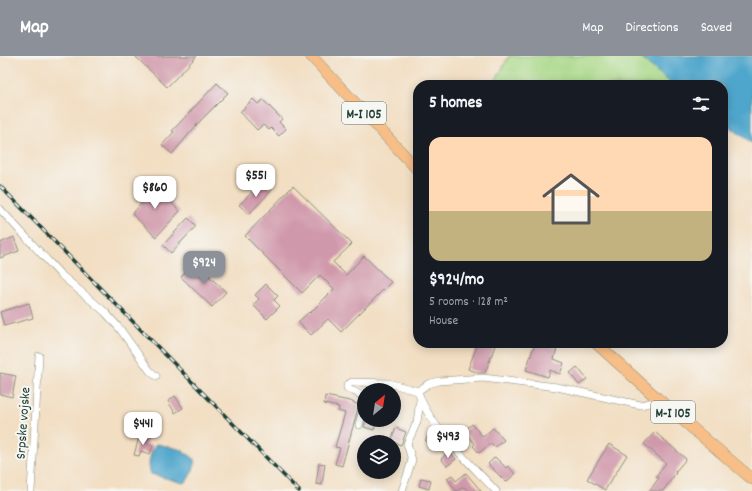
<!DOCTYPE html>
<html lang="en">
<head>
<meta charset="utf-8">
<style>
  :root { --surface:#171b24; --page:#20242c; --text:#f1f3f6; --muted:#9ea1a6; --accent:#8c9099 }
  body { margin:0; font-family:Dekko,sans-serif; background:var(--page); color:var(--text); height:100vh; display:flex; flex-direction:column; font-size:15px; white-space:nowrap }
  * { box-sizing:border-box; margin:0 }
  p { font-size:13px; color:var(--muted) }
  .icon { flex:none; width:22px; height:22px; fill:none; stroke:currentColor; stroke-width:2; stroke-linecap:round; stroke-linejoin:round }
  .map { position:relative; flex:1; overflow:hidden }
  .drawer { position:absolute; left:413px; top:24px; width:315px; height:268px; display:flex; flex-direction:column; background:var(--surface); border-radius:16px; box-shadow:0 2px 10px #0003 }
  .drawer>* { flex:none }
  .needle { width:26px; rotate:30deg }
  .tools { position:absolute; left:357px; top:327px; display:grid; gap:8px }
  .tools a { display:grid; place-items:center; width:44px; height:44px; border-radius:50%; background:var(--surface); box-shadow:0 2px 10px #0003; font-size:20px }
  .price { position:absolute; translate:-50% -34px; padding:0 9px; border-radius:8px; background:#fff; color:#222; font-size:13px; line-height:26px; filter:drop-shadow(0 1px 2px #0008) }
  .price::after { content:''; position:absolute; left:50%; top:24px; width:12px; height:9px; margin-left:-6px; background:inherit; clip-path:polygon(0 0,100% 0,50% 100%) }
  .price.current { background:var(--accent); color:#fff }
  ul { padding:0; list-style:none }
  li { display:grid; align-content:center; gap:8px; height:212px; padding:0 16px }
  li span { display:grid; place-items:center; height:124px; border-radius:12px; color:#555 }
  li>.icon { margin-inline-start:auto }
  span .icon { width:72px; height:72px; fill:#fffc; stroke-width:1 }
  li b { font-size:17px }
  h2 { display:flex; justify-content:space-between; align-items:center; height:48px; padding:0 16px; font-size:17px }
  header { display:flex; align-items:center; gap:24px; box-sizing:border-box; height:56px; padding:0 20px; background:var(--accent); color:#fff }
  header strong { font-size:19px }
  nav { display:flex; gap:22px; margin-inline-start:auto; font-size:14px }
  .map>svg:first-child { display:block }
  .green { fill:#a7d785; stroke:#638a5c }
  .water { fill:#50a6cc; stroke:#387280 }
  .building { fill:#d099ab }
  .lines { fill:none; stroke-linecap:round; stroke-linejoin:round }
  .minor-casing { stroke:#888e7b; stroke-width:8 }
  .primary-casing { stroke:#888e7b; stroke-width:12 }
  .minor { stroke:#fff; stroke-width:7 }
  .primary { stroke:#f7be87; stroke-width:11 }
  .rail-casing { stroke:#1f3d34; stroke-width:3.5 }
  .rail { stroke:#f6f6f2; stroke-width:2; stroke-dasharray:6; stroke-linecap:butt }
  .labels { text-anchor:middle; stroke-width:4; stroke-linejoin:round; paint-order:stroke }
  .shield { fill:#f6f6f2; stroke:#60746d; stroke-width:1 }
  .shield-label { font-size:13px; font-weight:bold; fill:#1f3d34 }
  .street-label { font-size:14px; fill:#1f3d34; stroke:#f6f6f2 }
</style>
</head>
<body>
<header>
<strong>Map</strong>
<nav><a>Map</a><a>Directions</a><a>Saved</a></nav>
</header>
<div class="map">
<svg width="752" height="435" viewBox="0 0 752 435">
  <rect width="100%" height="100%" fill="#f6f6f2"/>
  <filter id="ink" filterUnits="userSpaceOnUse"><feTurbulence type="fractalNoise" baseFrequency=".025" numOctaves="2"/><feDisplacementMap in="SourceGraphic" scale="8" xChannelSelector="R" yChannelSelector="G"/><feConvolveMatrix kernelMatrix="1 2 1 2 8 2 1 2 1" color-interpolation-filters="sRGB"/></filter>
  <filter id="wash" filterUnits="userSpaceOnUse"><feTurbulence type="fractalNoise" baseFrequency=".012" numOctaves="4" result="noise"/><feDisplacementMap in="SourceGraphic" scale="16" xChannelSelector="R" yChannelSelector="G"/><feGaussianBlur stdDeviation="0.9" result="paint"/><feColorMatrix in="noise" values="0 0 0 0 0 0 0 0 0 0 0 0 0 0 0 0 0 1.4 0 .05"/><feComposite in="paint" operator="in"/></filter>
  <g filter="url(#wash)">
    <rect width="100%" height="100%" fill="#f2dec2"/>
    <polygon class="green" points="509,0 639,0 673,29 493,29"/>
    <g class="water">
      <polygon points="639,0 752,0 752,87 723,66 723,29 673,29"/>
      <path d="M157 388 183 394 184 397C202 402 193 415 186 426L183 427 151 418C147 407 150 400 155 389Z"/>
    </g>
    <g id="blocks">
      <g class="building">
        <polygon points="135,0 197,0 167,31"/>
        <polygon points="217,27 228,37 201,64 172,98 162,89 174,76 172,75"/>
        <polygon points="253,43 258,48 263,44 282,63 279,66 286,73 279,80 271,72 269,74 263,69 257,74 240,56"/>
        <polygon points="263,125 272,134 249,158 239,149"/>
        <polygon points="150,127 180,155 156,181 132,158 142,147 136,142"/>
        <polygon points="293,130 352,188 333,206 346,219 364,200 391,226 341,276 328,263 311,279 298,266 309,256 310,257 334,233 320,219 302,237 245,180"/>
        <polygon points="188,162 196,170 171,197 163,189"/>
        <polygon points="14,181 19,195 0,202 0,187"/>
        <polygon points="195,207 226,236 212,251 181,221"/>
        <polygon points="266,228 278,240 274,244 280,250 267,263 253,249 259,243 255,239"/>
        <polygon points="29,247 33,262 4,270 0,256"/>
        <polygon points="478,287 496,287 485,317 479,317 468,313"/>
        <polygon points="535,287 541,287 557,292 554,303 564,307 560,318 550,314 548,321 526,314"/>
        <polygon points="577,311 587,323 579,329 570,317"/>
        <polygon points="0,317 16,320 12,341 0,338"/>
        <polygon points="175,340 183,352 175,357 168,345"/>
        <polygon points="325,340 350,345 359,349 342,410 335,408 340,392 335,391 345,357 338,355 339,351 324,348"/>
        <polygon points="366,364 377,364 374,374 364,371"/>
        <polygon points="472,368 483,381 493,372 504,384 495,391 491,387 479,397 473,390 475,388 464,375"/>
        <polygon points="396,372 406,376 401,389 391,385"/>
        <polygon points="655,376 686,403 675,416 676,417 663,435 649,435 659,422 656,420 666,407 644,388"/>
        <polygon points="140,378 149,380 147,388 153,390 150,398 141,395 139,400 134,399"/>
        <polygon points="432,378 439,385 432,391 425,384"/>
        <polygon points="609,388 627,399 605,434 587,423"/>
        <polygon points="449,395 456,403 447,410 441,403"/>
        <polygon points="495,401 506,412 508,410 515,418 506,426 488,408"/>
        <polygon points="319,407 325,408 322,429 316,428"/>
        <polygon points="466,417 481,435 469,435 464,431 456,435 447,422 452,419 456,425"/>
        <polygon points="421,422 431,424 429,433 419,430"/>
      </g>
    </g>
  </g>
  <g filter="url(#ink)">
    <use href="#blocks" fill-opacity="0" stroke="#888e7b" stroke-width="1"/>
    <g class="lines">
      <defs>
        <g id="minor">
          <polyline points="0,153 60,218 105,256 120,273 150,315 156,320"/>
          <path d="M418 335C427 369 472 409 496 435"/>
          <path d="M364 342C359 336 352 336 347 332V329L352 326 388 327 418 335 428 328 439 325 483 322 557 331 640 349 650 347 657 342"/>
          <polyline points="359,369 364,350"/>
          <polyline points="31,435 39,300"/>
          <polyline points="402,435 412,404 407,388 417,366 420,344"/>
        </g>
        <g id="primary">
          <polyline points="311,0 418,114"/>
          <polyline points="596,287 657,342 752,423"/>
        </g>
      </defs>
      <use href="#minor" class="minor-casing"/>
      <use href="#primary" class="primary-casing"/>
      <use href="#minor" class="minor"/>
      <use href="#primary" class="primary"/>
      <defs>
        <polyline id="rail" points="0,130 299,435"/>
      </defs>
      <use href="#rail" class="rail-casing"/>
      <use href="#rail" class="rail"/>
    </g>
  </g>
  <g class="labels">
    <g class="shield">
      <rect x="342" y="46" width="44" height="22" rx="3"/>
      <rect x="651" y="345" width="44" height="22" rx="3"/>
    </g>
    <g class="shield-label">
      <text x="364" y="62">M-I 105</text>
      <text x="673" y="361">M-I 105</text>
    </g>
    <g class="street-label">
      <text transform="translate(22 367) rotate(-86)" y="5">Srpske vojske</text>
    </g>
  </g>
</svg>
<div class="tools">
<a><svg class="needle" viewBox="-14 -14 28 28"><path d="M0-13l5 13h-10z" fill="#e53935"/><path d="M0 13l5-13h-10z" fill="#9ea1a6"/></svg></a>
<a><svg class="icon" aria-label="layers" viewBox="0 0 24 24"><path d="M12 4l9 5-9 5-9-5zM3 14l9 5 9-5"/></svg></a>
</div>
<b class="price" style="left:256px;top:142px">$551</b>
<b class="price" style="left:155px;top:154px">$860</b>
<b class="price current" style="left:204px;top:229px">$924</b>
<b class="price" style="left:143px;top:390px">$441</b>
<b class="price" style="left:448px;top:403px">$493</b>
<section class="drawer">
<h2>5 homes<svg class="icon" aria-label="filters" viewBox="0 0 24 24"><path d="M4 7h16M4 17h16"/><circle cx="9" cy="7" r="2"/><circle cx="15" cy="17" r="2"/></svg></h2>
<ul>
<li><span style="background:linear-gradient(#ffd9b3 60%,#c2b280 0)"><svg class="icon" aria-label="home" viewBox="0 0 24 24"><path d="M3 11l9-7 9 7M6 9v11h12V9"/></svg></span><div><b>$924/mo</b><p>5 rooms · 128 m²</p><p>House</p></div></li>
</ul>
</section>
</div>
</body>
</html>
